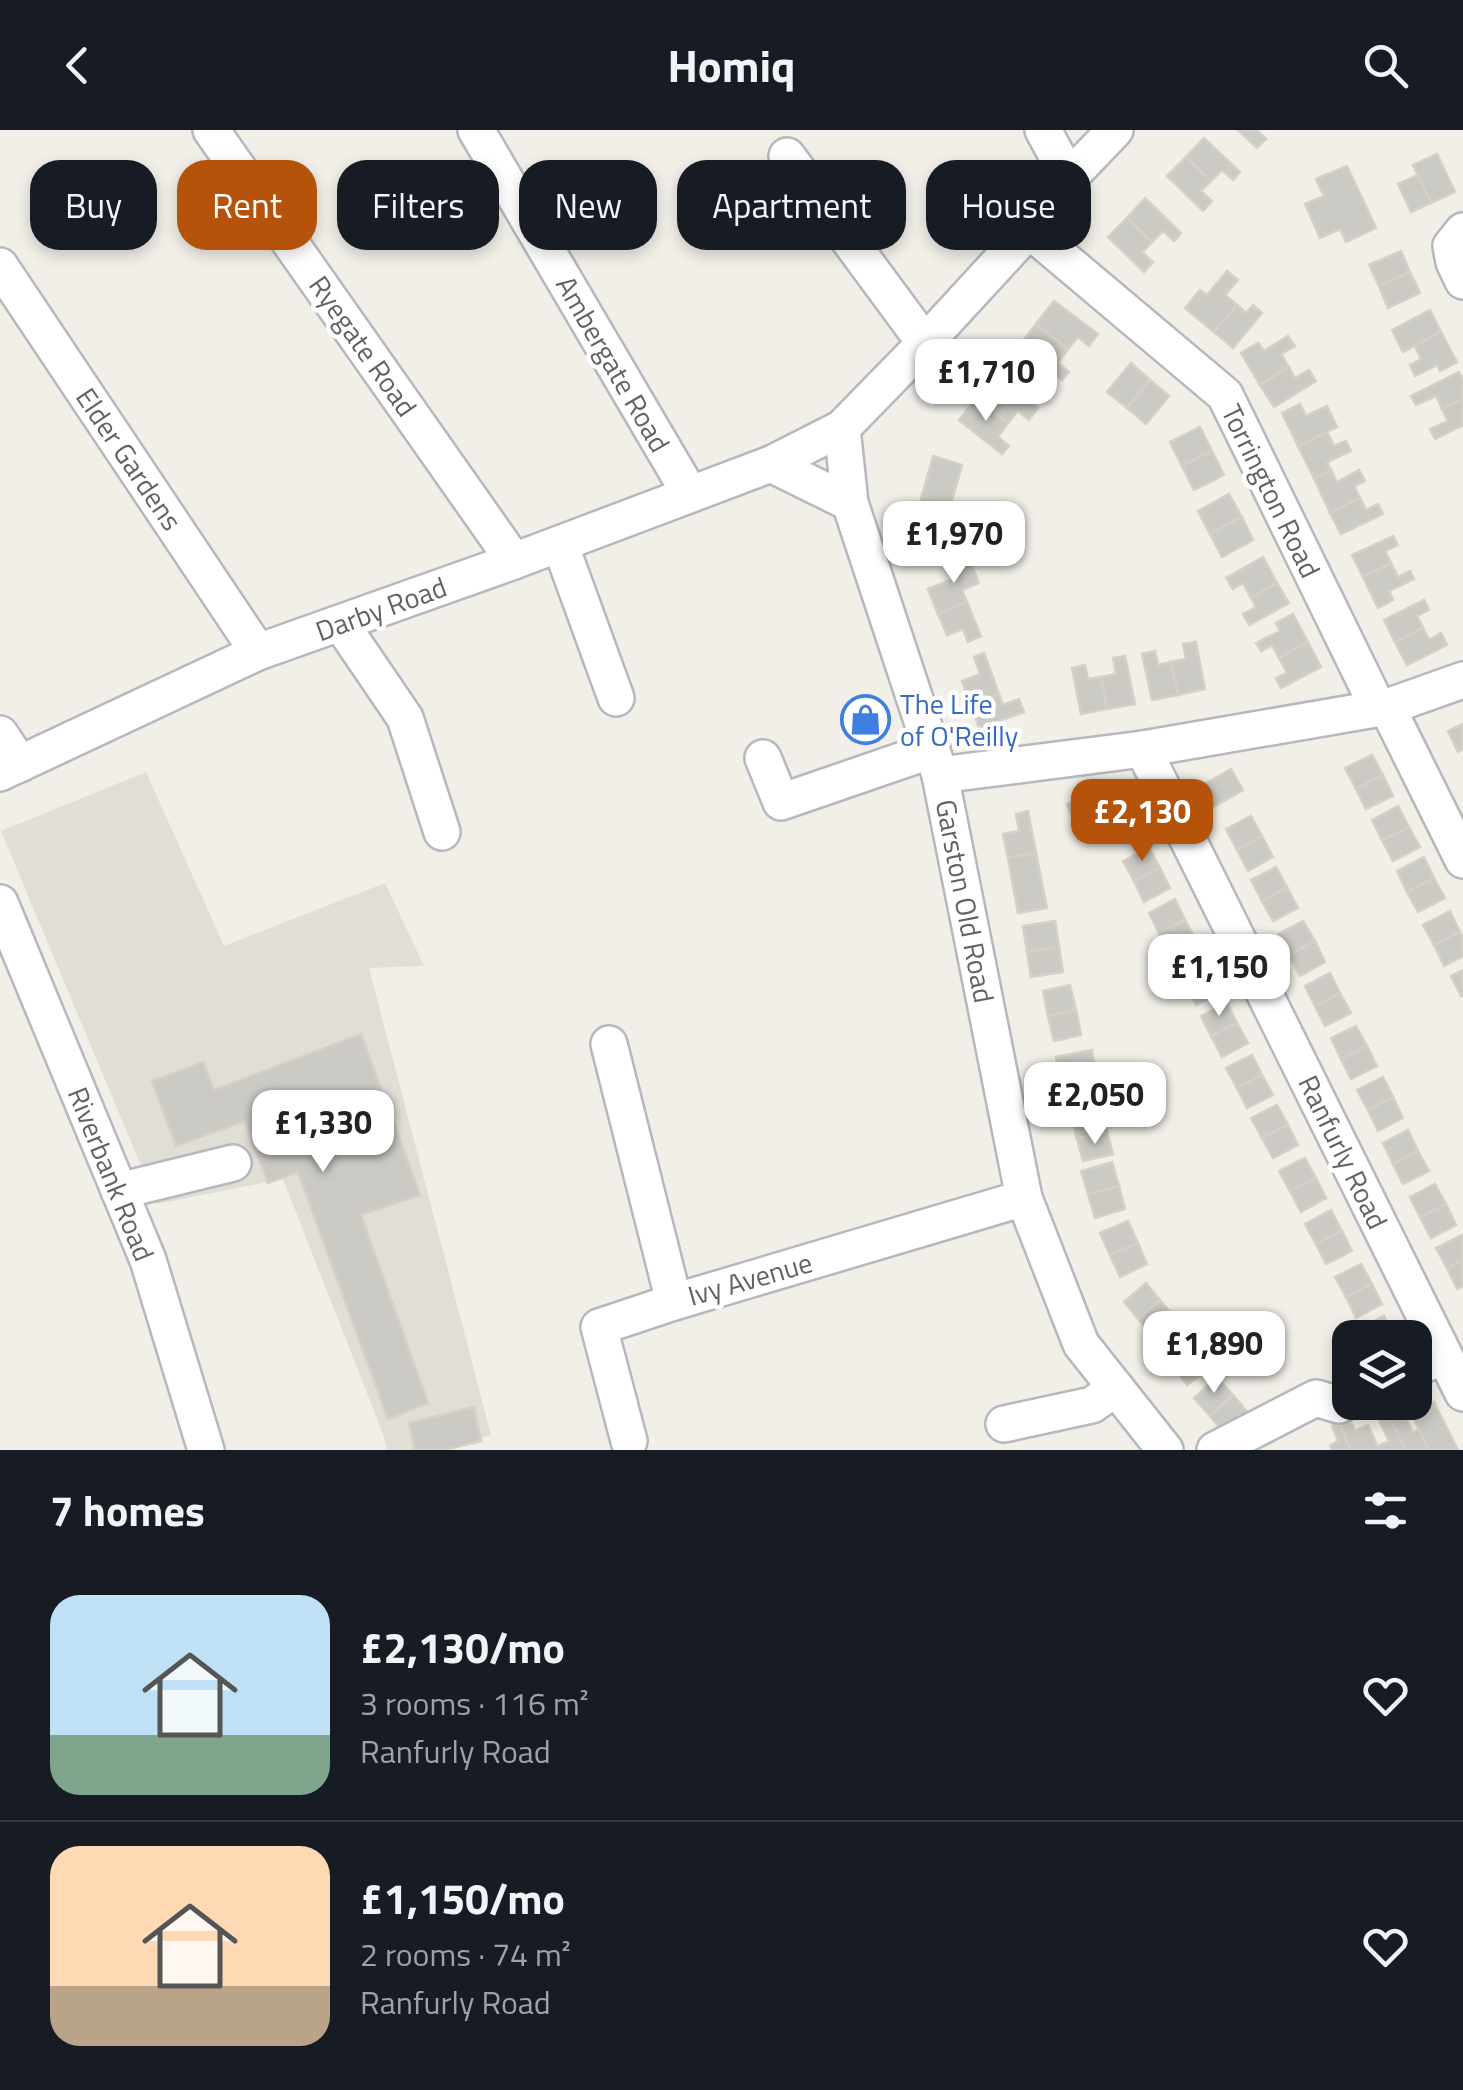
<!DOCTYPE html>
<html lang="en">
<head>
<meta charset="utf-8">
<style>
  :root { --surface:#171b24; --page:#242831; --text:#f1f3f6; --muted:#9ea1a6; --line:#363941; --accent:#b45309 }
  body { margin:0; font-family:"Titillium Web",sans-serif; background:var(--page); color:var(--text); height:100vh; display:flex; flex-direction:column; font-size:38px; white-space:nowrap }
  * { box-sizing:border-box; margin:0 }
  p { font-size:32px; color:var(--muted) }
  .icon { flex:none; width:55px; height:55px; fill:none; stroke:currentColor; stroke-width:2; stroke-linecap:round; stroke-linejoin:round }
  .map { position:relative; height:1320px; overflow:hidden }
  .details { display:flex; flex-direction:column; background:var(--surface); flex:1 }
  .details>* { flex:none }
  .hud { position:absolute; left:30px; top:30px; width:1405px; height:90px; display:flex; gap:20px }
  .buttons { position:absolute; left:1332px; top:1190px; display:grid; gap:20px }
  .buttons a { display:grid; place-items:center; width:100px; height:100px; border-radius:20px; background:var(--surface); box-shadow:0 5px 15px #0003; font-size:50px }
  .price { position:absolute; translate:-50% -85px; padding:0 22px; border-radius:20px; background:#fff; color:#222; font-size:32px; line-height:65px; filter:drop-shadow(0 2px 5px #0008) }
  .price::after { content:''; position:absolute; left:50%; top:60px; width:30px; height:22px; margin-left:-15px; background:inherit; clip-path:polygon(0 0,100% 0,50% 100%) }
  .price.on { background:var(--accent); color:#fff }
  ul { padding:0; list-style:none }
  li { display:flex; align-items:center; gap:30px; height:250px; padding:0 50px }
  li+li { border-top:2px solid var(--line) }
  li span { display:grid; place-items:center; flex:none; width:280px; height:200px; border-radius:30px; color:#555 }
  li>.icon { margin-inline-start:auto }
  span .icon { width:120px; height:120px; fill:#fffc; stroke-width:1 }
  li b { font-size:42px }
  h2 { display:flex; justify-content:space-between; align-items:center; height:120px; padding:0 50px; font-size:42px }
  .chip { padding:0 35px; border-radius:30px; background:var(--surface); box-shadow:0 5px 15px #0003; font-size:35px; line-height:90px }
  .chip.on { background:var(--accent); color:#fff }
  header { display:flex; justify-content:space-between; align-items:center; height:130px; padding:0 50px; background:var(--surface); font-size:45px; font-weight:700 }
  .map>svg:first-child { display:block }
  .education { fill:#e1ded6 }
  .building { fill:#cccac5; stroke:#d6d1c6; stroke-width:2.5 }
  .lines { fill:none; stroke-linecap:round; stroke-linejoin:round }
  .minor-casing { stroke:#b5b8bc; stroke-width:40 }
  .minor { stroke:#fff; stroke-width:35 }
  .labels { text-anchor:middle; stroke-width:9; stroke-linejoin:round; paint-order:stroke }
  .street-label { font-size:28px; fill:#5f6368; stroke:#fff }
  .shop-label { font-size:28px; fill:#366cbe; stroke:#fff; text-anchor:start }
</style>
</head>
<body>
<header><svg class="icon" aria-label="back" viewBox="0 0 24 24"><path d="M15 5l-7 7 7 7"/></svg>Homiq<svg class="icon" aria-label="search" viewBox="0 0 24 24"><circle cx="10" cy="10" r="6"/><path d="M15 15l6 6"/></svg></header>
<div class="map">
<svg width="1463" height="1320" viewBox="0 0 1463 1320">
  <rect width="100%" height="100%" fill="#f1efe8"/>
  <polygon class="education" points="146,642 224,816 385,753 424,836 369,838 491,1305 433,1320 387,1320 383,1304 283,1049 157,1074 1,701"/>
  <g class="building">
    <polygon points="1238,0 1257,0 1266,9 1257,18"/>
    <polygon points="1204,8 1240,42 1233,50 1222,40 1211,51 1186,27"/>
    <polygon points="1437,24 1455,62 1431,73 1413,35"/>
    <polygon points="1186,27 1211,51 1201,61 1212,71 1203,81 1167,46"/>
    <polygon points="1347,36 1376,98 1346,112 1340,99 1320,108 1305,74 1324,66 1316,49"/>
    <polygon points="1418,45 1431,73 1411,82 1398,54"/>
    <polygon points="1145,68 1181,103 1174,111 1163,101 1152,112 1127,88"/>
    <polygon points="1127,88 1152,112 1142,122 1153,132 1144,142 1108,107"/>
    <polygon points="1401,121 1410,142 1379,156 1369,135"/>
    <polygon points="1227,141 1238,150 1225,165 1237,175 1214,202 1185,178 1200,160 1207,165"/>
    <polygon points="1410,142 1420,163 1388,178 1379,156"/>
    <polygon points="1054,171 1098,204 1089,216 1078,207 1068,219 1036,194"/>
    <polygon points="1237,175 1246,183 1253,175 1262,183 1233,218 1214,202"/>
    <polygon points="1430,180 1441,202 1403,222 1392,200"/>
    <polygon points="1036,194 1068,219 1058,233 1069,242 1062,250 1019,216"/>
    <polygon points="1441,202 1457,232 1440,241 1437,235 1415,246 1410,235 1421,229 1415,216"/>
    <polygon points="1288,206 1295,216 1281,224 1289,237 1260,255 1241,223 1258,213 1264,221"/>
    <polygon points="1131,233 1150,250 1127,278 1107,262"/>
    <polygon points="1289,237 1295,248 1309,240 1316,251 1274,277 1260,255"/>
    <polygon points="1459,242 1463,250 1463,269 1442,279 1436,266 1416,275 1411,266"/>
    <polygon points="994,245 1038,278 1029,290 1018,281 1008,293 976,268"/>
    <polygon points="1150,250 1169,266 1146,294 1127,278"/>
    <polygon points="976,268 1008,293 998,307 1009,316 1002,324 959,290"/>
    <polygon points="1463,269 1463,295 1435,309 1430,299 1448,291 1442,279"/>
    <polygon points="1300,274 1306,286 1327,276 1337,297 1298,316 1282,283"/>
    <polygon points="1200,297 1212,321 1182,336 1170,312"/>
    <polygon points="1327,302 1334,316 1346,311 1351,321 1327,332 1331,340 1314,348 1298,316"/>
    <polygon points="1212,321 1224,345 1194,360 1182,336"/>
    <polygon points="933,326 962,335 951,374 922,366"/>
    <polygon points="1331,340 1337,352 1359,340 1365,351 1354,356 1360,368 1330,383 1314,348"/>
    <polygon points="1229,364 1242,387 1210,404 1198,381"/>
    <polygon points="922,366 951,374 939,413 911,405"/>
    <polygon points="1360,368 1366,380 1378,374 1383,384 1341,404 1330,383"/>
    <polygon points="1242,387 1253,410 1222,427 1210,404"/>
    <polygon points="1393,406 1398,415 1385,421 1391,433 1363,447 1352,425"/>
    <polygon points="968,426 979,453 962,460 967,472 938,484 928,459 953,449 947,435"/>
    <polygon points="1263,427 1277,453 1251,468 1243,453 1233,459 1226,448"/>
    <polygon points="1391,433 1398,447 1410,441 1414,449 1389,461 1393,470 1378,478 1363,447"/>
    <polygon points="1277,453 1289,473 1249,495 1243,484 1256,477 1251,468"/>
    <polygon points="1424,470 1429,480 1417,486 1423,498 1395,512 1384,490"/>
    <polygon points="967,472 981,506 968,512 963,499 947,505 938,484"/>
    <polygon points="1293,484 1308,512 1279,528 1272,515 1261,521 1256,513 1280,501 1276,493"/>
    <polygon points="1423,498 1429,510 1441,503 1447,515 1407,535 1395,512"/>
    <polygon points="1196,512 1205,559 1178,565 1171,532 1186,529 1183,514"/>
    <polygon points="1308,512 1321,537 1281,558 1276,548 1287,543 1279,528"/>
    <polygon points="1155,521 1158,535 1171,532 1178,565 1152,570 1142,524"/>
    <polygon points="984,523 999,564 970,574 962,551 980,544 974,527"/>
    <polygon points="1125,526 1135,574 1107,579 1101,547 1116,544 1113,528"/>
    <polygon points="1085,535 1088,549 1101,547 1107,579 1081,584 1072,538"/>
    <polygon points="999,564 1003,575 1019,569 1024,582 979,598 970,574"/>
    <polygon points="1463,594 1463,619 1458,622 1448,601"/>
    <polygon points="1372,625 1383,645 1356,659 1345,638"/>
    <polygon points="1231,639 1243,660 1213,677 1201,656"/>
    <polygon points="1383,645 1393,666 1366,679 1356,659"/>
    <polygon points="1118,653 1127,675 1142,669 1148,685 1141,688 1145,698 1126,706 1116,682 1102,688 1092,663"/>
    <polygon points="1092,663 1102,688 1089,693 1093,704 1081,709 1067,674"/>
    <polygon points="1398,676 1409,697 1382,710 1372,690"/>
    <polygon points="1028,681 1036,723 1008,728 1003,704 1019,701 1016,684"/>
    <polygon points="1251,686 1262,706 1237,720 1226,699"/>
    <polygon points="1409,697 1420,717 1393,731 1382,710"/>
    <polygon points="1262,706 1273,727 1248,741 1237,720"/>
    <polygon points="1149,718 1160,738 1134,751 1123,731"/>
    <polygon points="1036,723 1047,778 1018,783 1008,728"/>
    <polygon points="1424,727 1434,748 1407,762 1397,741"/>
    <polygon points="1276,737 1287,757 1262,771 1251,750"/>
    <polygon points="1160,738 1170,758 1144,772 1134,751"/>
    <polygon points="1434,748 1445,768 1418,782 1407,762"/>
    <polygon points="1287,757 1298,778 1273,791 1262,771"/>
    <polygon points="1175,769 1185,790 1159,803 1149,783"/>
    <polygon points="1450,781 1460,802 1434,815 1423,795"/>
    <polygon points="1185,790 1196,810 1170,823 1159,803"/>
    <polygon points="1055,791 1059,817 1027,822 1023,796"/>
    <polygon points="1303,791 1315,811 1289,825 1278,804"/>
    <polygon points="1460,802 1463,807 1463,826 1444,836 1434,815"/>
    <polygon points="1315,811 1325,832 1300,846 1289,825"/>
    <polygon points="1059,817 1063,842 1031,847 1027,822"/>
    <polygon points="1201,821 1212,842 1186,855 1175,835"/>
    <polygon points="1463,840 1463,865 1461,866 1451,846"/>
    <polygon points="1212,842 1222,862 1196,875 1186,855"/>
    <polygon points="1330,843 1340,863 1315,876 1305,856"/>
    <polygon points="1070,855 1076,880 1048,886 1043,861"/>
    <polygon points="1340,863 1351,883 1325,896 1315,876"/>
    <polygon points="1227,873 1237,893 1211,906 1201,886"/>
    <polygon points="1076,880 1081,905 1054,911 1048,886"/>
    <polygon points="1237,893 1248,913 1222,927 1211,906"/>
    <polygon points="1356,896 1367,916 1341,929 1331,908"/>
    <polygon points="361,904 420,1065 361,1085 428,1273 388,1289 298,1042 268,1053 245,991 176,1016 152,951 203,932 214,960"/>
    <polygon points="1367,916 1377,936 1351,949 1341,929"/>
    <polygon points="1092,920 1096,945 1060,951 1056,927"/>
    <polygon points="1252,925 1262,945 1237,958 1226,938"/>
    <polygon points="1096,945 1100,969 1064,975 1060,951"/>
    <polygon points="1262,945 1273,965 1247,978 1237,958"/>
    <polygon points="1383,947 1393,967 1368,980 1357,960"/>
    <polygon points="1393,967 1403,988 1378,1001 1368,980"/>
    <polygon points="1277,975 1288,995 1262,1008 1251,988"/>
    <polygon points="1102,980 1107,1002 1077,1009 1072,987"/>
    <polygon points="1288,995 1298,1015 1273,1028 1262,1008"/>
    <polygon points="1408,1000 1418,1021 1393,1034 1383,1013"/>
    <polygon points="1107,1002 1113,1024 1083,1031 1077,1009"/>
    <polygon points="1418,1021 1429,1041 1403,1054 1393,1034"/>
    <polygon points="1305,1028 1316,1048 1290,1061 1279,1041"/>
    <polygon points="1112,1032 1119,1056 1088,1064 1081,1041"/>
    <polygon points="1316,1048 1326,1068 1301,1082 1290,1061"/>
    <polygon points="1435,1054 1446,1074 1420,1087 1410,1067"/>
    <polygon points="1119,1056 1125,1079 1095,1088 1088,1064"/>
    <polygon points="1446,1074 1456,1095 1431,1108 1420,1087"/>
    <polygon points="1331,1080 1342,1101 1316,1114 1305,1094"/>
    <polygon points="1128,1091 1138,1113 1110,1125 1100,1103"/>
    <polygon points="1342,1101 1352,1121 1326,1134 1316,1114"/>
    <polygon points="1462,1105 1463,1130 1447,1138 1436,1118"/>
    <polygon points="1138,1113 1147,1134 1120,1147 1110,1125"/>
    <polygon points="1463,1130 1463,1156 1457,1159 1447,1138"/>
    <polygon points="1361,1134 1372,1154 1346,1167 1335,1147"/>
    <polygon points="1146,1153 1160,1170 1138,1189 1124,1172"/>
    <polygon points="1372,1154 1382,1174 1356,1188 1346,1167"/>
    <polygon points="1160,1170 1174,1187 1152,1206 1138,1189"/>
    <polygon points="1384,1186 1395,1206 1362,1208 1358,1200"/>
    <polygon points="1183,1201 1196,1219 1173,1236 1159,1218"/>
    <polygon points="1196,1219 1210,1238 1187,1255 1173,1236"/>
    <polygon points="1217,1247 1233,1265 1210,1286 1194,1268"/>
    <polygon points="1233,1265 1254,1290 1224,1304 1210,1286"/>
    <polygon points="1370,1272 1382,1272 1406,1320 1379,1320 1378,1316 1389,1311"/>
    <polygon points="1382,1272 1398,1272 1413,1303 1419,1299 1429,1320 1406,1320"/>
    <polygon points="1434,1272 1458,1320 1429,1320 1412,1284"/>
    <polygon points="474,1277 481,1311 444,1320 415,1320 409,1293"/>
    <polygon points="1349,1288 1355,1301 1368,1295 1379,1320 1351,1320 1339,1293"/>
    <polygon points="1339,1293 1351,1320 1332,1320 1330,1315 1338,1311 1332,1296"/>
  </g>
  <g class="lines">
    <defs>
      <g id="minor">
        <polyline points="211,0 514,431"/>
        <polyline points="476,0 690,364"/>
        <polyline points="1043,0 1069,48"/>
        <polyline points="787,26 925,213"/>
        <polyline points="1029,100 1225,265 1378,578"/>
        <polyline points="1463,101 1451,116 1454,132 1463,151"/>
        <polyline points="0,136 258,522"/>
        <polyline points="842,298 850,373 940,645 1024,1068 1081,1214 1165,1320"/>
        <polyline points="771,334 850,373"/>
        <polyline points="560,414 616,568"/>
        <polyline points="341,494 405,588 442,702"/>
        <polyline points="1387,577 1463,730"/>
        <polyline points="0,604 20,634"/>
        <polyline points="1143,619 1463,1263"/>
        <polyline points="763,628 781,672 932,620"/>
        <polyline points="0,643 258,522 514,431 771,334 842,298 925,213 1029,100 1069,48 1115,0"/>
        <polyline points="940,645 1143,619 1387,577 1463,550"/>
        <polyline points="0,773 148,1130 206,1320"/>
        <polyline points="609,914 674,1172 1024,1068"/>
        <polyline points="119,1061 233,1033"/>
        <polyline points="1415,1239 1444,1225"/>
        <polyline points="1004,1294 1092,1275 1116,1258"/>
        <polyline points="629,1311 599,1197 674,1172"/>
        <polyline points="1215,1320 1316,1268 1339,1275 1350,1270"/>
      </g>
    </defs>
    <use href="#minor" class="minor-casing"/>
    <use href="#minor" class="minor"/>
  </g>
  <defs>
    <symbol id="shop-ring" viewBox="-11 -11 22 22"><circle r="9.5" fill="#fff" stroke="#3f7fe0" stroke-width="1.5"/><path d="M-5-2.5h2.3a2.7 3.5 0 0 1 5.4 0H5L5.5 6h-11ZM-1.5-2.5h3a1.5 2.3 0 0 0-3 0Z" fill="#3f7fe0"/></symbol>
  </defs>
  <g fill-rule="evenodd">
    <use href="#shop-ring" x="838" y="562" width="55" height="55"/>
  </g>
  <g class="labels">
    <g class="street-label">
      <text transform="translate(363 216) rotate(55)" y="10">Ryegate Road</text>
      <text transform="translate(613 234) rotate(60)" y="10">Ambergate Road</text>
      <text transform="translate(129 329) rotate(56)" y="10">Elder Gardens</text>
      <text transform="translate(1271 361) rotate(64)" y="10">Torrington Road</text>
      <text transform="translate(381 479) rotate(-20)" y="10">Darby Road</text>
      <text transform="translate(965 771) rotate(79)" y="10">Garston Old Road</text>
      <text transform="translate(1343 1022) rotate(64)" y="10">Ranfurly Road</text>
      <text transform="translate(111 1044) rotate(68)" y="10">Riverbank Road</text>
      <text transform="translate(750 1149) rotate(-16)" y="10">Ivy Avenue</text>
    </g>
    <g class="shop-label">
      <text x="900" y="584">The Life<tspan x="900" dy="32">of O'Reilly</tspan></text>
    </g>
  </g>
</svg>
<div class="buttons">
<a><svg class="icon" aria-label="layers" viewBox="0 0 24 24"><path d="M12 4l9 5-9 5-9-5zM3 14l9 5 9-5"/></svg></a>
</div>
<b class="price" style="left:986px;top:294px">£1,710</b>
<b class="price" style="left:954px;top:456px">£1,970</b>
<b class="price on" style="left:1142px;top:734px">£2,130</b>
<b class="price" style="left:1219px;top:889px">£1,150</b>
<b class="price" style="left:1095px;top:1017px">£2,050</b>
<b class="price" style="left:323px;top:1045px">£1,330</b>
<b class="price" style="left:1214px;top:1266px">£1,890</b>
<div class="hud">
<a class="chip">Buy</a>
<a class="chip on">Rent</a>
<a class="chip">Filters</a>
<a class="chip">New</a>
<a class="chip">Apartment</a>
<a class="chip">House</a>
</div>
</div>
<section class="details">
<h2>7 homes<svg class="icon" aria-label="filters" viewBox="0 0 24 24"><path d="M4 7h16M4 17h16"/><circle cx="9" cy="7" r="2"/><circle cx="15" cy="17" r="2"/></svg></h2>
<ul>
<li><span style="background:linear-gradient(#bfe0f5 70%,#7fa58c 0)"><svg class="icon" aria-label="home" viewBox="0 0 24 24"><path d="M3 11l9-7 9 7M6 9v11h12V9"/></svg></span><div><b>£2,130/mo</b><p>3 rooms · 116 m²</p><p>Ranfurly Road</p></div><svg class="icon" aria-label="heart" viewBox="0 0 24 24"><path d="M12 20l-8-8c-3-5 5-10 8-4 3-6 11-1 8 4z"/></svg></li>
<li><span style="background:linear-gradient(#ffd9b3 70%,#b9a48a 0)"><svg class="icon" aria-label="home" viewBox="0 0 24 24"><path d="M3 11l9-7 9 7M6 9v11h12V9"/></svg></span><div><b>£1,150/mo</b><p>2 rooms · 74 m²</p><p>Ranfurly Road</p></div><svg class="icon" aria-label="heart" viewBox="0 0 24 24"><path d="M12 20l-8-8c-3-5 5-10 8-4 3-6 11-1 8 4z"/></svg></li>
</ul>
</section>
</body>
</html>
